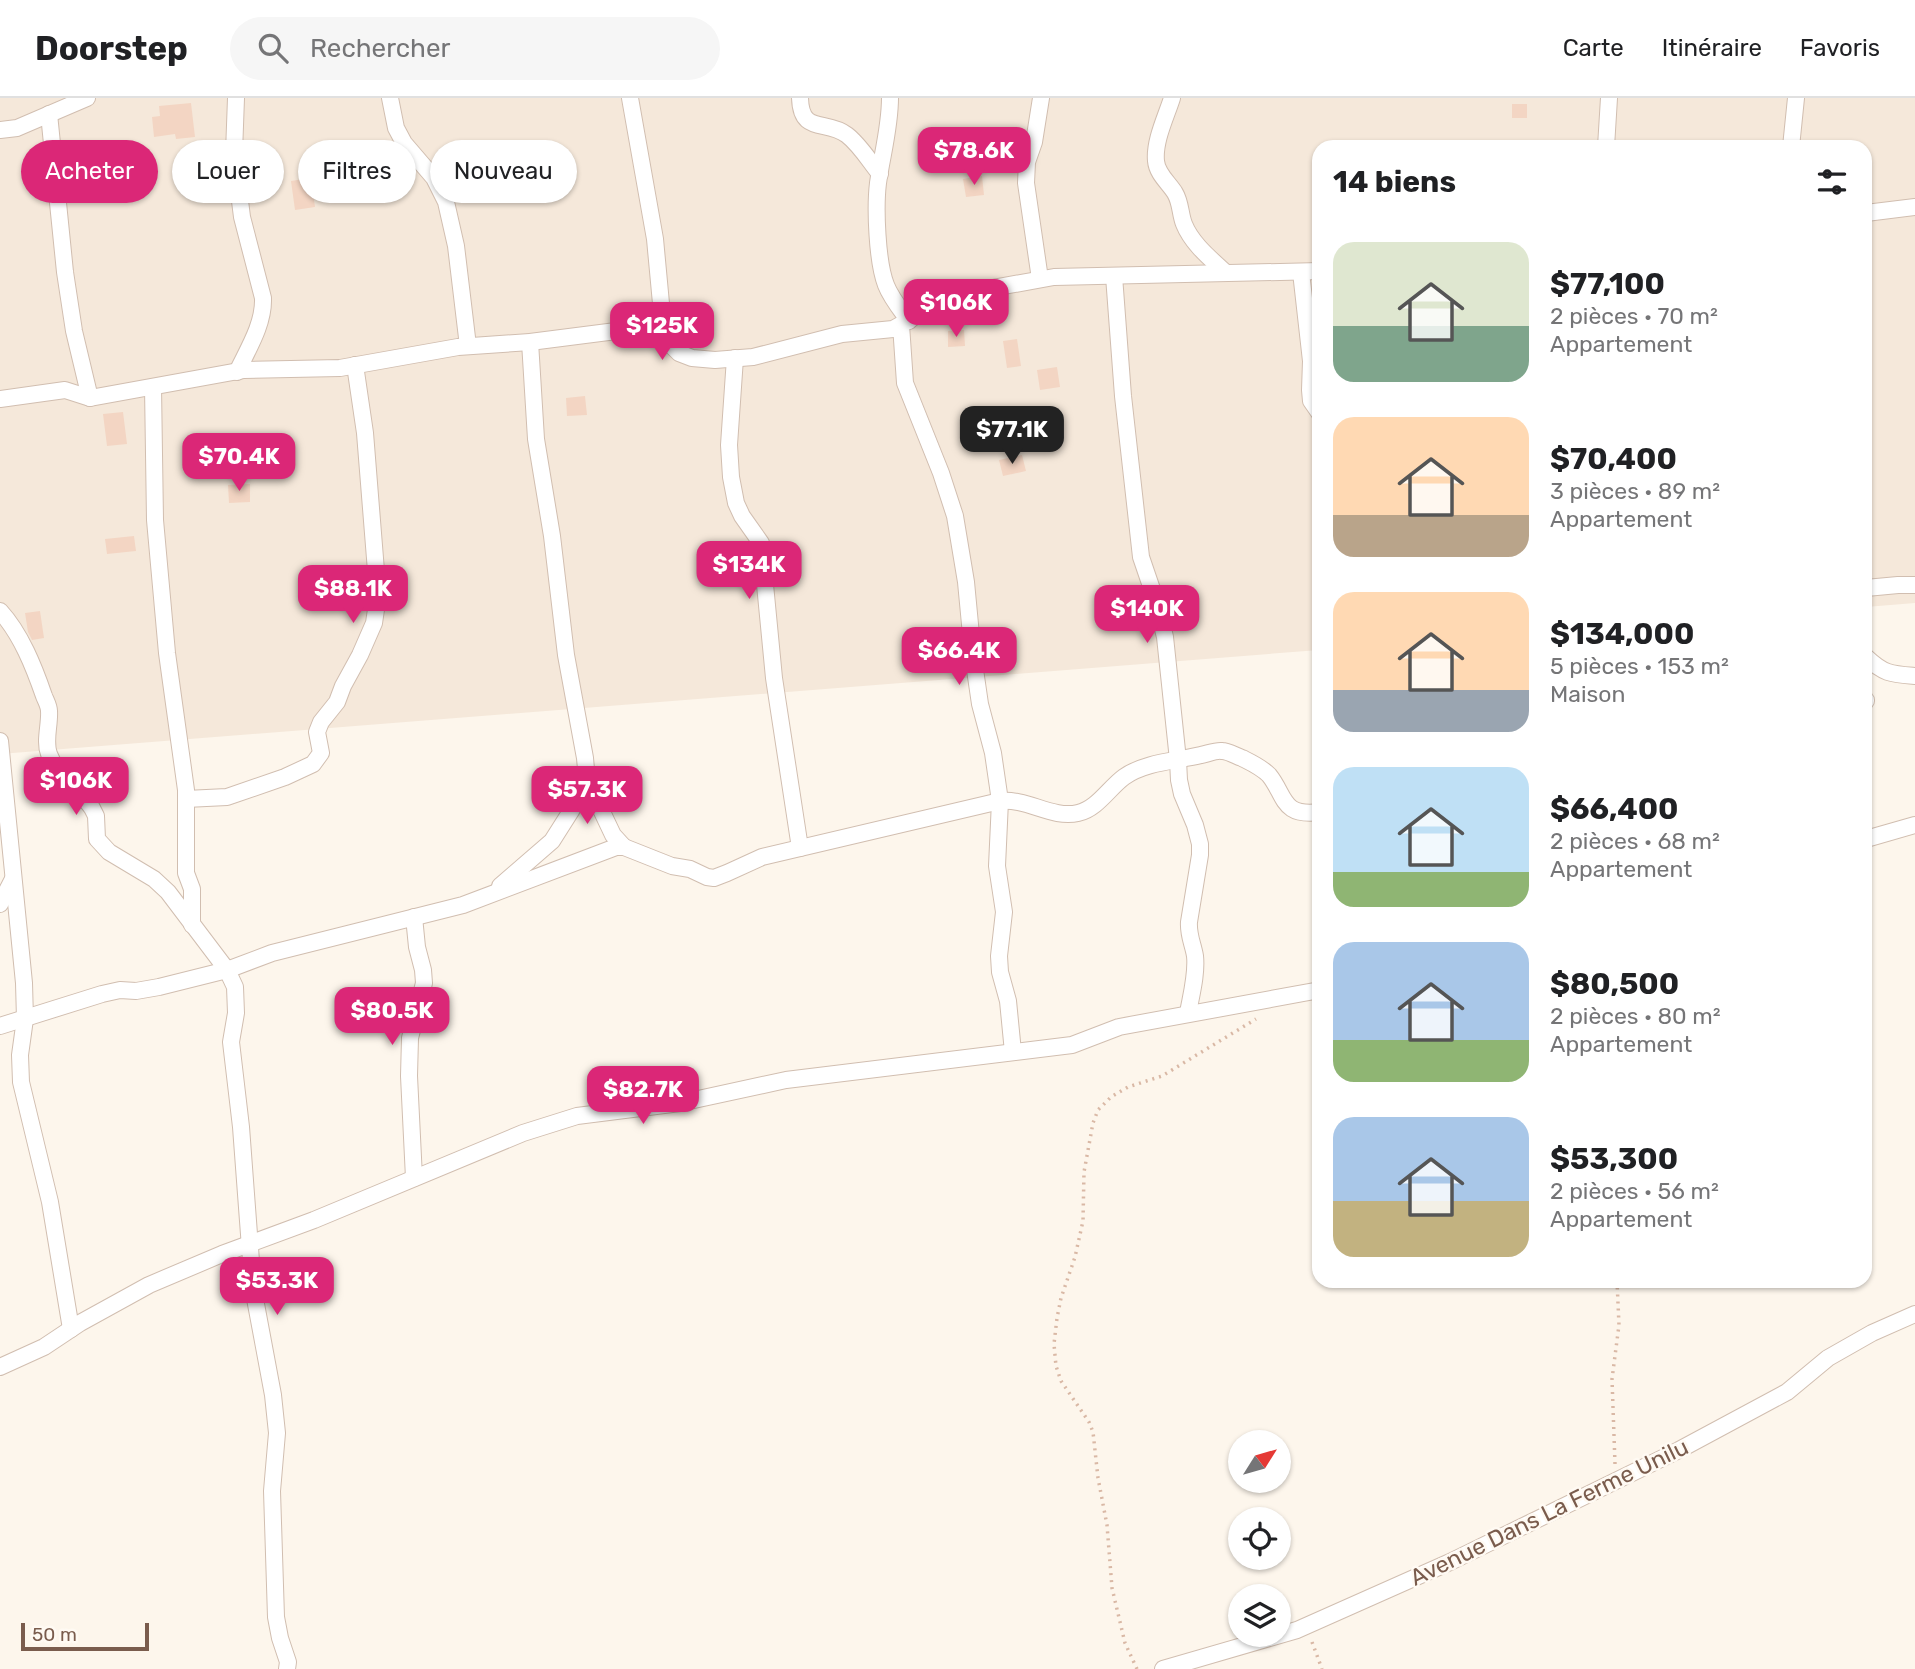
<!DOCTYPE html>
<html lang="fr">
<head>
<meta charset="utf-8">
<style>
  :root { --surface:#fff; --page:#f6f6f6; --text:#202124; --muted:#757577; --line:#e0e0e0; --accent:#db2777 }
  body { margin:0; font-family:Rubik,sans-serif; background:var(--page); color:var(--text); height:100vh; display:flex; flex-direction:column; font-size:26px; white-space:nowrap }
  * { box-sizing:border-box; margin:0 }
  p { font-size:23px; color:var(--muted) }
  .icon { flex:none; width:38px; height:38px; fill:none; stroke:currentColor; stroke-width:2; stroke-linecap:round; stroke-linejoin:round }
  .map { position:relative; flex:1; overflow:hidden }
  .panel { position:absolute; left:1312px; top:42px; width:560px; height:1148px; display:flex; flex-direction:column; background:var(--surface); border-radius:21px; box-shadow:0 2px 5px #0004 }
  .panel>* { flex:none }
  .guide { position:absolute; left:21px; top:42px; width:665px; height:63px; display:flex; gap:14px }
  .needle { width:46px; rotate:53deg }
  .fabs { position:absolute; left:1228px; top:1332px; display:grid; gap:14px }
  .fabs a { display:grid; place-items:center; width:63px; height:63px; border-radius:50%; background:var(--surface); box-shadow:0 2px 5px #0004; font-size:35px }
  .scale { position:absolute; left:21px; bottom:18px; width:128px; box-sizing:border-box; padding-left:7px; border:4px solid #7a5c4d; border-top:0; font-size:19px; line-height:24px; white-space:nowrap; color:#7a5c4d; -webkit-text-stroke:5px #fffaf3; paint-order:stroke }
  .price { position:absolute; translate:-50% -60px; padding:0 16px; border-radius:14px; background:var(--accent); color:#fff; font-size:23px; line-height:46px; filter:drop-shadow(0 2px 4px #0008) }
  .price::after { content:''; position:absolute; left:50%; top:42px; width:21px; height:16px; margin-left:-10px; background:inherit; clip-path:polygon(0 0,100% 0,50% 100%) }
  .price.active { background:#222; color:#fff }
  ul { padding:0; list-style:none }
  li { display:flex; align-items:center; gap:21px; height:175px; padding:0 21px }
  li span { display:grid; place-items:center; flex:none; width:196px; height:140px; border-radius:21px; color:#555 }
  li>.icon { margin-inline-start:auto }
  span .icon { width:84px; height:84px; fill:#fffc; stroke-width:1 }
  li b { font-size:30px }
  h2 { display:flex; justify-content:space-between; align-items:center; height:84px; padding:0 21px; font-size:30px }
  .tag { padding:0 24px; border-radius:32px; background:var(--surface); box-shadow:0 2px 5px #0004; font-size:24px; line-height:63px }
  .tag.active { background:var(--accent); color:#fff }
  header { display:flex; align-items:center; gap:42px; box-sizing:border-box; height:98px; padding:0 35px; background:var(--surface); border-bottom:2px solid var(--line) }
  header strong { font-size:33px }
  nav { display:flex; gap:38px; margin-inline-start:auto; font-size:24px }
  .search { width:490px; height:63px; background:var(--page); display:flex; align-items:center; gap:18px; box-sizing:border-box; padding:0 24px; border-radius:38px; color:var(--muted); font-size:26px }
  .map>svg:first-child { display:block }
  .residential { fill:#f5e8da }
  .building { fill:#f3d5c3 }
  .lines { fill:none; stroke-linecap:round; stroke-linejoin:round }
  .street-casing { stroke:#d1beb0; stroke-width:18 }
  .path { stroke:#d9b8a5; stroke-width:3.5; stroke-dasharray:2 5; stroke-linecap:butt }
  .street { stroke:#fff; stroke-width:16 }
  .labels { text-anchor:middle; stroke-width:5; stroke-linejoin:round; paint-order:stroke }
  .street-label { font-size:23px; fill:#7a5c4d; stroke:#fffaf3 }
</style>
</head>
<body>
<header>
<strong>Doorstep</strong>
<div class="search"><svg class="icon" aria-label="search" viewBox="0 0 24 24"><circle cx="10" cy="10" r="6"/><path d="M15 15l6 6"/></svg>Rechercher</div>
<nav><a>Carte</a><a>Itinéraire</a><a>Favoris</a></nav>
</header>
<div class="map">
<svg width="1915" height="1571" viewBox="0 0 1915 1571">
  <rect width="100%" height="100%" fill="#fdf6ec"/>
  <polygon class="residential" points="0,0 1915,0 1915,505 1866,509 1866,49 1320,49 1319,552 0,656"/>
  <g class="building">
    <polygon points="191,5 195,39 176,41 175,36 154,39 152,19 160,18 159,8"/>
    <rect x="1512" y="6" width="15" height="14"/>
    <polygon points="526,63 527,82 497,84 495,65"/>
    <polygon points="125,73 129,90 111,94 106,78"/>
    <polygon points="982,78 984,97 966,99 963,81"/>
    <polygon points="311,80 315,109 295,112 291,83"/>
    <polygon points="964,232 965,248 948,249 948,233"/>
    <polygon points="1017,241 1021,268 1007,270 1003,243"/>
    <polygon points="1057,269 1060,289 1040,292 1037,272"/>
    <polygon points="585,298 587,317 567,318 566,300"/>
    <polygon points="123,314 127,346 107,348 103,316"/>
    <polygon points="1022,357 1026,373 1003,378 999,362"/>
    <polygon points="250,386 250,404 229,405 228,387"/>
    <polygon points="134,438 136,453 107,456 105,441"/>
    <polygon points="40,513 44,540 32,542 28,534 25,515"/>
  </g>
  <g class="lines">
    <defs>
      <g id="street">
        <path d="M236 0 234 55 242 119 263 200C264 226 248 251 237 274"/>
        <polyline points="390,0 396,30 404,45 434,80 446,104 456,148 468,248"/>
        <polyline points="630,0 655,141 663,227"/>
        <path d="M800 0C801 37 826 21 847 37 860 47 870 64 880 76"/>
        <path d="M890 0C890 29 882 57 878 85 875 110 877 164 886 187 891 200 901 212 909 223"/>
        <path d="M1172 0C1166 19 1154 43 1156 63 1157 76 1169 85 1175 95 1181 105 1180 116 1184 126 1192 146 1211 161 1226 175"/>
        <polyline points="49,16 65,174 74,233 90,300"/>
        <polyline points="0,32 17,30 87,0"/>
        <polyline points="1606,49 1609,0"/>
        <polyline points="1791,49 1796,0"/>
        <polyline points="1866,115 1915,109"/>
        <polyline points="1301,174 1311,263 1310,292 1311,303 1320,316"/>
        <path d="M1114 178 1123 298 1141 459 1156 503 1165 539 1178 662 1179 682 1182 696 1195 727 1200 746V757L1189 824C1188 837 1193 846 1195 858 1197 876 1191 898 1188 915"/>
        <polyline points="1040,181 1026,85 1027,64 1034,44 1041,0"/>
        <polyline points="901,227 905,285 941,375 955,418 966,484 973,558 980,606 993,655 1000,703 997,768 1004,814 999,858 1000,874 1008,903 1013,954"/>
        <polyline points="735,260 729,347 731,379 736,405 742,418 761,445 774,580 800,750"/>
        <polyline points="153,289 155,422 167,555 186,692 186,775 192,791 192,827"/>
        <polyline points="0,301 65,292 90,300 244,272 340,270 458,249 530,244 663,227 670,246 679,255 692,260 715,262 753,259 842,236 893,231 932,209 976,193 1054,179 1320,173"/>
        <polyline points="1866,490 1898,487 1915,487"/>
        <path d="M0 513C21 536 34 569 44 598 46 603 49 608 49 613 50 627 44 643 49 656 57 678 79 692 92 710L96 718 97 741 109 754 154 781 168 794 227 872 235 889 236 915 231 944 241 1029 253 1190 273 1297 277 1335 272 1393 276 1519 280 1540 288 1564 287 1571"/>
        <path d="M1866 559C1884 576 1891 576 1915 578"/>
        <polyline points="1866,602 1866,603"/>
        <polyline points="0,643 24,885 25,921 20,957 21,984 50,1104 71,1231"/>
        <polyline points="587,682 613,737 624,749"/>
        <polyline points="186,701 227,699 285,679 313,666 321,655 317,634 321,624 337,604 343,588 360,557 374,525 378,498 365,335 355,267"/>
        <polyline points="1866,741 1915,727"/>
        <polyline points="500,788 552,743 571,713 587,682 585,660 566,557 552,438 536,341 530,244"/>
        <polyline points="0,806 13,781"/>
        <path d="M0 928 102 896 120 892 136 893 159 889 227 872 272 855 463 807 616 749H624L672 768 690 771 707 779 714 780 727 775 762 759 1000 703C1027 700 1052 721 1078 715 1097 711 1109 690 1124 679 1145 664 1176 663 1201 657 1207 656 1216 652 1222 653 1228 653 1236 658 1242 660 1252 665 1261 669 1269 677 1286 698 1281 719 1320 714"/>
        <polyline points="414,1080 409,978 410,940 424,885 423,872 417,849 414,819"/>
        <polyline points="0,1269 44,1249 80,1225 149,1187 222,1156 314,1122 523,1035 577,1018 680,1005 786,982 1072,947 1119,929 1320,892"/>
        <polyline points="1163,1571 1297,1532 1450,1464 1679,1352 1787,1294 1828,1260 1872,1235 1915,1216"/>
      </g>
    </defs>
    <use href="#street" class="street-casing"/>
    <g class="path">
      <polyline points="1615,1366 1612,1281 1619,1227 1617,1183"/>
      <polyline points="1312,1544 1322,1571"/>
      <polyline points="1137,1571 1125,1545 1112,1490 1107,1427 1098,1380 1093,1334 1089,1324 1061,1283 1056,1268 1054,1246 1057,1220 1061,1200 1075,1159 1083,1123 1084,1074 1093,1025 1098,1012 1111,999 1128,989 1162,978 1256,921"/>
    </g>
    <use href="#street" class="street"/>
  </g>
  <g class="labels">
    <g class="street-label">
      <text transform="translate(1549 1414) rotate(-26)" y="8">Avenue Dans La Ferme Unilu</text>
    </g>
  </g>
</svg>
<div class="fabs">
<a><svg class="needle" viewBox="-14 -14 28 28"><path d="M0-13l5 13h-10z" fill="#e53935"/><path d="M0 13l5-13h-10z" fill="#757577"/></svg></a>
<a><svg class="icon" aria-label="locate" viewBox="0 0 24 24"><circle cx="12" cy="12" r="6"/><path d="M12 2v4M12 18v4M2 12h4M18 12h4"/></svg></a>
<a><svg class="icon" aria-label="layers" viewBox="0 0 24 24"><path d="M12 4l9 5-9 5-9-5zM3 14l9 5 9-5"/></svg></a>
</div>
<div class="scale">50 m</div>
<b class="price" style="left:974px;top:89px">$78.6K</b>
<b class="price" style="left:956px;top:241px">$106K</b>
<b class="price" style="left:662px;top:264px">$125K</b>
<b class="price active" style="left:1012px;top:368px">$77.1K</b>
<b class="price" style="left:239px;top:395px">$70.4K</b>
<b class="price" style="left:749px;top:503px">$134K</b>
<b class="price" style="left:353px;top:527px">$88.1K</b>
<b class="price" style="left:1147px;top:547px">$140K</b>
<b class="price" style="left:959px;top:589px">$66.4K</b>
<b class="price" style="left:76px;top:719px">$106K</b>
<b class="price" style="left:587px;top:728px">$57.3K</b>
<b class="price" style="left:392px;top:949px">$80.5K</b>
<b class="price" style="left:643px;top:1028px">$82.7K</b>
<b class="price" style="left:277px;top:1219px">$53.3K</b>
<div class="guide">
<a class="tag active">Acheter</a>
<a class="tag">Louer</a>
<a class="tag">Filtres</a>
<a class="tag">Nouveau</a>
</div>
<section class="panel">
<h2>14 biens<svg class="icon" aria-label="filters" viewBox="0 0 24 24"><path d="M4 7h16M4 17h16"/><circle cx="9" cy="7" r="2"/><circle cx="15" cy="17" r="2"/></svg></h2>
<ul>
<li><span style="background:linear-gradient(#dfe7d0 60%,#7fa58c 0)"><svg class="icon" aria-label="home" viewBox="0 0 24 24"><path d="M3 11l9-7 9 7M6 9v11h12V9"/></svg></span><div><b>$77,100</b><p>2 pièces · 70 m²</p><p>Appartement</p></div></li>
<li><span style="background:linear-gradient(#ffd9b3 70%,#b9a48a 0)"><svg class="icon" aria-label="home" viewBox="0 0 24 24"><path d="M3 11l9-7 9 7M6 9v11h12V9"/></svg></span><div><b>$70,400</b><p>3 pièces · 89 m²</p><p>Appartement</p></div></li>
<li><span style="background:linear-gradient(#ffd9b3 70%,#9aa5b1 0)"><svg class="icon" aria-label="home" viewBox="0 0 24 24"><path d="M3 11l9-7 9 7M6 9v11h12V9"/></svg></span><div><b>$134,000</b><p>5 pièces · 153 m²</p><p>Maison</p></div></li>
<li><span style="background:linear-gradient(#bfe0f5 75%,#8fb573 0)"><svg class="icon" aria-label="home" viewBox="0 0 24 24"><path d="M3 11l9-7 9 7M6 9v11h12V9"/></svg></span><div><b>$66,400</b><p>2 pièces · 68 m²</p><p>Appartement</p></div></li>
<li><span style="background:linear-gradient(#a9c7e8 70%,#8fb573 0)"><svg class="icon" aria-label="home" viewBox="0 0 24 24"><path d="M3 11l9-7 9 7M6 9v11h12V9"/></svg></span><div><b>$80,500</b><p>2 pièces · 80 m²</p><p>Appartement</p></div></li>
<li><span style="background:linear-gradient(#a9c7e8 60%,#c2b280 0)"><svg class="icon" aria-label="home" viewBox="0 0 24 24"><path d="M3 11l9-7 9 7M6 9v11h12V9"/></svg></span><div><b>$53,300</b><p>2 pièces · 56 m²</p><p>Appartement</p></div></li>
</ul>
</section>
</div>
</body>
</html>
